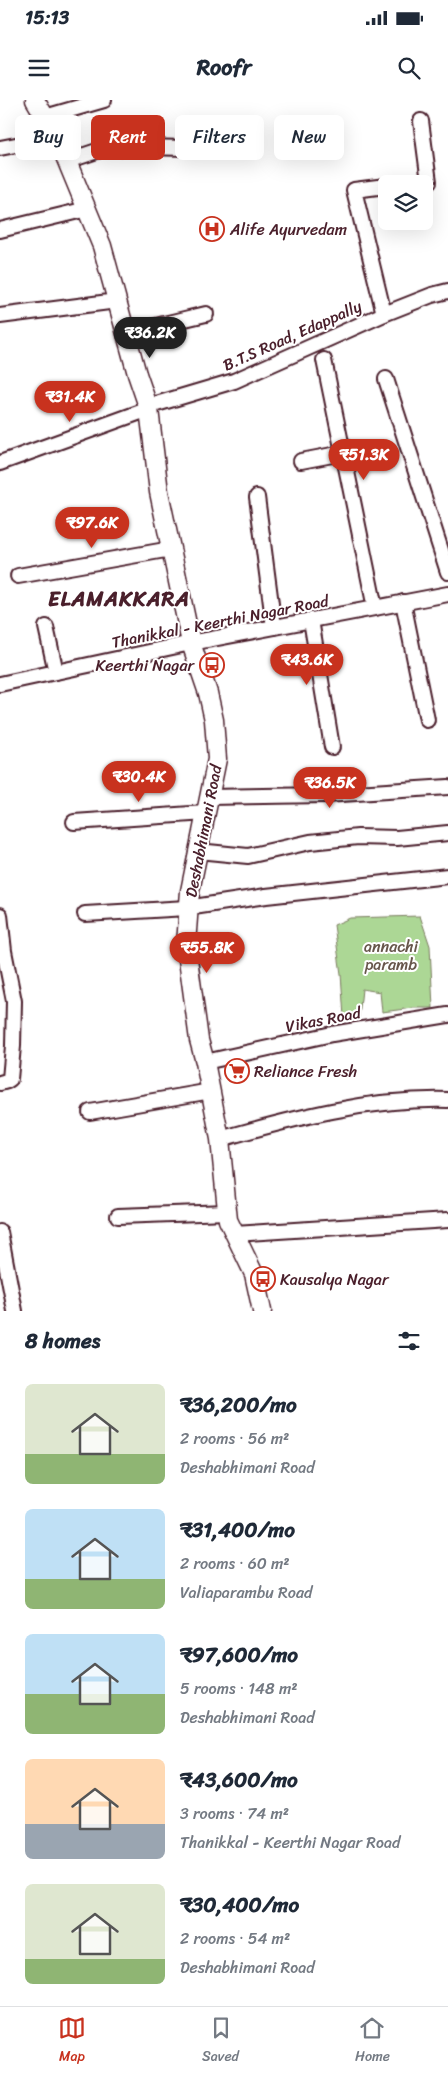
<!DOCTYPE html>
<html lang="en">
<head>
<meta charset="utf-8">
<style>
  :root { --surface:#fff; --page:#f2f2f3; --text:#1f2937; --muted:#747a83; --line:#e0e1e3; --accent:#c8321e }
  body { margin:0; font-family:Sriracha,sans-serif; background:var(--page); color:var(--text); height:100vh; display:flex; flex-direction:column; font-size:19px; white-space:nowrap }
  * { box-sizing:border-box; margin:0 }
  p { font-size:16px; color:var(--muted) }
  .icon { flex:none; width:28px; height:28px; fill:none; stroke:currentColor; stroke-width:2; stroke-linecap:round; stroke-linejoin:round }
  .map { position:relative; height:1211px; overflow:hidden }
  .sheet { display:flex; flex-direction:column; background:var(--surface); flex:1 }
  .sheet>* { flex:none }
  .banner { position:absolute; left:15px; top:15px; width:419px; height:45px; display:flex; gap:10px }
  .buttons { position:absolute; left:378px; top:75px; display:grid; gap:10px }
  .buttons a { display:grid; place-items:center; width:55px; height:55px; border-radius:8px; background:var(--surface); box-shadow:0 5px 20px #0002; font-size:25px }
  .price { position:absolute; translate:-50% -42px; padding:0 11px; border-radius:18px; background:var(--accent); color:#fff; font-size:16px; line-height:32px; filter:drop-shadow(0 1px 2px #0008) }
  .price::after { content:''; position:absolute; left:50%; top:30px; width:15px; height:11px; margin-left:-8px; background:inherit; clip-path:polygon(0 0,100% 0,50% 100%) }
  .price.current { background:#222; color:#fff }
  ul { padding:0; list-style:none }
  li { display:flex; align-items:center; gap:15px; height:125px; padding:0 25px }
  li span { display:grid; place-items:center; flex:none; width:140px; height:100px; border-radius:8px; color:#555 }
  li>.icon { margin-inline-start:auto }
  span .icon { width:60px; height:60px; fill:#fffc; stroke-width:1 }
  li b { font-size:21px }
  h2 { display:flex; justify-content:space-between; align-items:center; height:60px; padding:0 25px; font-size:21px }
  .tag { padding:0 18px; border-radius:8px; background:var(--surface); box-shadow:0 5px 20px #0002; font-size:18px; line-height:45px }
  .tag.current { background:var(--accent); color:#fff }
  .status { display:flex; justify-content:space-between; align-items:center; height:35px; padding:0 25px; background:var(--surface); direction:ltr }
  .status svg { height:14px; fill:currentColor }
  header { display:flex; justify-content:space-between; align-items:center; height:65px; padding:0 25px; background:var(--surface); font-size:22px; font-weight:800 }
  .tab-bar { display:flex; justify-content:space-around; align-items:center; height:70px; border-top:1px solid var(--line); background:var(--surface); font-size:14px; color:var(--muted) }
  .tab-bar a { display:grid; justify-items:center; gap:2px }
  .tab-bar .current { color:var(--accent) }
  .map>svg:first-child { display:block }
  .green { fill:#acd795; stroke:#7b7b60 }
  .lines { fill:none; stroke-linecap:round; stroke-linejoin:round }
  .minor-casing { stroke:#4a1f2b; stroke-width:18 }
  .tertiary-casing { stroke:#4a1f2b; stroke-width:21 }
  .minor { stroke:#fff; stroke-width:14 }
  .tertiary { stroke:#fff; stroke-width:18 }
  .labels { text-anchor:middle; stroke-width:4; stroke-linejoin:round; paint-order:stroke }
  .poi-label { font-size:16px; fill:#4a1f2b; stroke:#fff; text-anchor:start }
  .street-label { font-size:16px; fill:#4a1f2b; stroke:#fff }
  .park-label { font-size:16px; fill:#67564b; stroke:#fff }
  .district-label { font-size:21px; font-weight:bold; letter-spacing:1px; fill:#4a1f2b; stroke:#fff }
</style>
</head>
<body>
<div class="status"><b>15:13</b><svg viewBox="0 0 49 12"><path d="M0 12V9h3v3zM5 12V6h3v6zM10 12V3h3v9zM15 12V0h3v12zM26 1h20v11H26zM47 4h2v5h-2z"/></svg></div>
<header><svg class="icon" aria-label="menu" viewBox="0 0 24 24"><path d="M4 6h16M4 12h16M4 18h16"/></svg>Roofr<svg class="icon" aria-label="search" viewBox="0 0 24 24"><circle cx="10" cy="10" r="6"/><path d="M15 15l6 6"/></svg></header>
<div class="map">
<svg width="448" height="1211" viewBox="0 0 448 1211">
  <rect width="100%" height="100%" fill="#fff"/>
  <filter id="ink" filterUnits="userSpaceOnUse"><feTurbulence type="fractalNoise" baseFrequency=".02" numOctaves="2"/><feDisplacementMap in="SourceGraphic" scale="10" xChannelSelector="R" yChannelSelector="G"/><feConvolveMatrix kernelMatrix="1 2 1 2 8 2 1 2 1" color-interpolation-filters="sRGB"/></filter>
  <g filter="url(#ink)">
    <polygon class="green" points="420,816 430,846 433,908 413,908 382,912 380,892 362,889 359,918 344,917 341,874 334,825 350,818"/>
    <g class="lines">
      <defs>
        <g id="minor">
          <polyline points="45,17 104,0"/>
          <polyline points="0,48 57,37"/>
          <polyline points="67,61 103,49 144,47 186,48"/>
          <polyline points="409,84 429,82 421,21"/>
          <polyline points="0,130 87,109"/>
          <polyline points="384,214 354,90 386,86"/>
          <polyline points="0,216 117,201"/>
          <polyline points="126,233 206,214"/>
          <polyline points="324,260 375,508"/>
          <polyline points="386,279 448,472"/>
          <polyline points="301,361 343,353"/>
          <polyline points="0,363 149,309 153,305 234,281 384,214 432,195 448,191"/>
          <polyline points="257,397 274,527"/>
          <polyline points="18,476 171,449"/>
          <polyline points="403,502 427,620"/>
          <polyline points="311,520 332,647"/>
          <polyline points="46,527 56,572"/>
          <polyline points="0,584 191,543 448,494"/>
          <polyline points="210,697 326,695 448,687"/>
          <polyline points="74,722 206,713"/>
          <polyline points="198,751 248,756 310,742 358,737 397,738 448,733"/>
          <polyline points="85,814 187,808 266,796 448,776"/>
          <polyline points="0,815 4,851 14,901 13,946 10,979 7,981 0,983"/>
          <polyline points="205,962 332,934 448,915"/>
          <polyline points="90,1012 211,991"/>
          <path d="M220 1039C294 1018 370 998 448 1000"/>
          <polyline points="118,1116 227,1112"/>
          <polyline points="0,1132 15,1211"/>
          <polyline points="234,1134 448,1120"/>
        </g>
        <polyline id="tertiary" points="35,0 57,37 102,146 137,274 149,309 159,392 191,543 208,593 214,620 217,659 190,791 186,844 199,940 205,962 220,1039 228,1120 254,1174 262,1211"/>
      </defs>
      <use href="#minor" class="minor-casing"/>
      <use href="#tertiary" class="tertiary-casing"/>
      <use href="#minor" class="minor"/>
      <use href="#tertiary" class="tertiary"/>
    </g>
  </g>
  <defs>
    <symbol id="hospital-ring" viewBox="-11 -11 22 22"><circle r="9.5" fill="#fff" stroke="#c8321e" stroke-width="1.5"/><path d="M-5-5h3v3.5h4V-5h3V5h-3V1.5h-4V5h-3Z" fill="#c8321e"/></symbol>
    <symbol id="bus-ring" viewBox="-11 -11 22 22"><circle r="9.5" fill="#fff" stroke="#c8321e" stroke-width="1.5"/><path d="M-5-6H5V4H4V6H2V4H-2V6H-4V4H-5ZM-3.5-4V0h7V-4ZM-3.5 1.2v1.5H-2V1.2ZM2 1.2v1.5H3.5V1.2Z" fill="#c8321e"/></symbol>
    <symbol id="supermarket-ring" viewBox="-11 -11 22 22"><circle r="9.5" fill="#fff" stroke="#c8321e" stroke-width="1.5"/><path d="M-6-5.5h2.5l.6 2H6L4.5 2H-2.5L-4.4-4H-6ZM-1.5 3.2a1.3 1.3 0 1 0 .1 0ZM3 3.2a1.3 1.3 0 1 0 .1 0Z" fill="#c8321e"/></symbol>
  </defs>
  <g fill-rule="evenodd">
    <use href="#hospital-ring" x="198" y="115" width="28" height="28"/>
    <use href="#bus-ring" x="198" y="551" width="28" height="28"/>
    <use href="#supermarket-ring" x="223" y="957" width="28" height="28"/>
    <use href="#bus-ring" x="249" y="1165" width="28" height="28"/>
  </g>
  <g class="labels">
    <g class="poi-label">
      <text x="230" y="135">Alife Ayurvedam</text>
      <text x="194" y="571" text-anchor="end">Keerthi Nagar</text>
      <text x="254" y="977">Reliance Fresh</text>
      <text x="280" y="1185">Kausalya Nagar</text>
    </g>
    <g class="street-label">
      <text transform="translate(292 235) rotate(-24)" y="6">B.T.S Road, Edappally</text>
      <text transform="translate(220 521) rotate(-11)" y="6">Thanikkal - Keerthi Nagar Road</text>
      <text transform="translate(203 731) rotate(-79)" y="6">Deshabhimani Road</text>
      <text transform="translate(323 919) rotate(-11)" y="6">Vikas Road</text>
    </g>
    <g class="park-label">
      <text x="391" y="852">annachi<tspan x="391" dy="18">paramb</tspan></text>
    </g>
    <g class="district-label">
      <text x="119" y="506">ELAMAKKARA</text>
    </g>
  </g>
</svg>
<div class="buttons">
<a><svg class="icon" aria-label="layers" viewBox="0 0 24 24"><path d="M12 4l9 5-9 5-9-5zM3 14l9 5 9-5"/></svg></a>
</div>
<b class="price current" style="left:150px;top:259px">₹36.2K</b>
<b class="price" style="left:70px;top:323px">₹31.4K</b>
<b class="price" style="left:364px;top:381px">₹51.3K</b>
<b class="price" style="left:92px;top:449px">₹97.6K</b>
<b class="price" style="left:307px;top:586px">₹43.6K</b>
<b class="price" style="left:139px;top:703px">₹30.4K</b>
<b class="price" style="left:330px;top:709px">₹36.5K</b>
<b class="price" style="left:207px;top:874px">₹55.8K</b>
<div class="banner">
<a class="tag">Buy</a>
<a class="tag current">Rent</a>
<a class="tag">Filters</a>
<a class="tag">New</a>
</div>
</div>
<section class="sheet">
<h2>8 homes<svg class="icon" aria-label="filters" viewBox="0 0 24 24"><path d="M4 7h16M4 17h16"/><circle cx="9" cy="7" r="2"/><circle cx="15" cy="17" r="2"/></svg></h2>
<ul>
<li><span style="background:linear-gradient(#dfe7d0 70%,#8fb573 0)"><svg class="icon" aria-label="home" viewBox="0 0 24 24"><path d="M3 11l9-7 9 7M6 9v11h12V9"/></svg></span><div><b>₹36,200/mo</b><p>2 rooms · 56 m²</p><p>Deshabhimani Road</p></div></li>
<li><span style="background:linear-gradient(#bfe0f5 70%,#8fb573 0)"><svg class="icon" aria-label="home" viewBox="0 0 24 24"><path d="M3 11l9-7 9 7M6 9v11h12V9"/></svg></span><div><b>₹31,400/mo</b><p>2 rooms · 60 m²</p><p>Valiaparambu Road</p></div></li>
<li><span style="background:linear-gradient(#bfe0f5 60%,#8fb573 0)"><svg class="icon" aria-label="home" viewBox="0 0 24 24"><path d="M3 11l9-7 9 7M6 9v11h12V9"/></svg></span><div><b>₹97,600/mo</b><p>5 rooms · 148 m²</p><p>Deshabhimani Road</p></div></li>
<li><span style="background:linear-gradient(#ffd9b3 65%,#9aa5b1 0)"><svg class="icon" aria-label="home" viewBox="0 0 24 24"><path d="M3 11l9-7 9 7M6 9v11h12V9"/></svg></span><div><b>₹43,600/mo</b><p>3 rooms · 74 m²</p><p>Thanikkal - Keerthi Nagar Road</p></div></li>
<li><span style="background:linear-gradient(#dfe7d0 75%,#8fb573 0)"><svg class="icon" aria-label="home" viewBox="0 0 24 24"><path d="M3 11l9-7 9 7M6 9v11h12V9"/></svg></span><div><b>₹30,400/mo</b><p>2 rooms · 54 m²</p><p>Deshabhimani Road</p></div></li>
</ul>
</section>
<nav class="tab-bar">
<a class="current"><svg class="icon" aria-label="map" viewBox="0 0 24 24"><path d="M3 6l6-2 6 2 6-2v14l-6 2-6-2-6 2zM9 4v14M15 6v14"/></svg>Map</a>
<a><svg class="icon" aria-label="saved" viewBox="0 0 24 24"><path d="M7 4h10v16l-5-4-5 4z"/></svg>Saved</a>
<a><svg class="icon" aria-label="home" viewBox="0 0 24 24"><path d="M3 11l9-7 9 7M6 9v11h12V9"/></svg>Home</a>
</nav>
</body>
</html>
